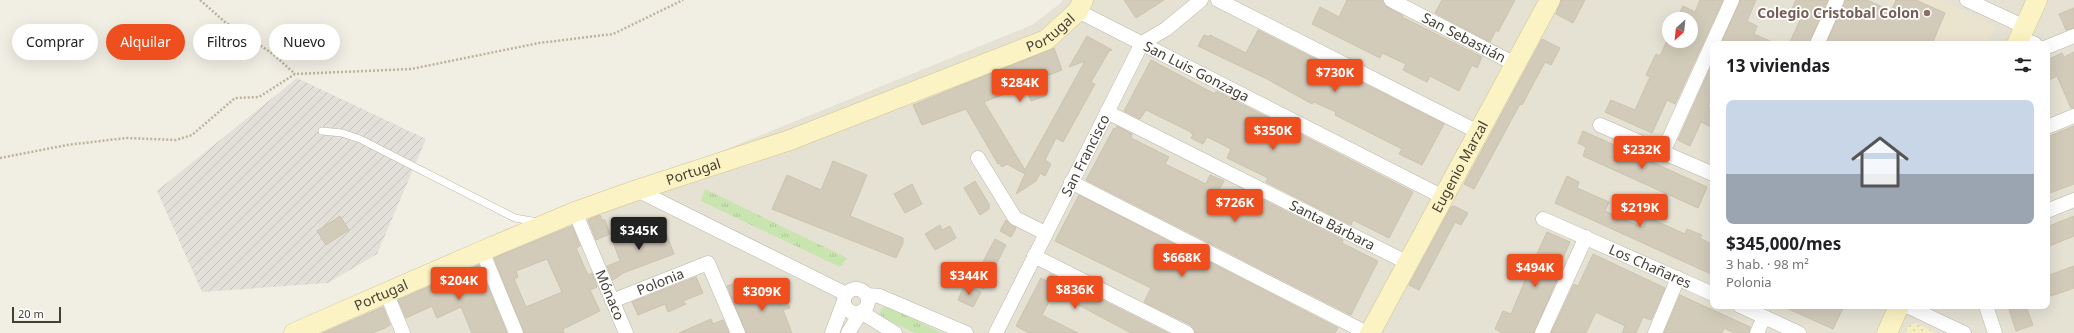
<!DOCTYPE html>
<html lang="es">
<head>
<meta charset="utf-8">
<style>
  :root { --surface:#fff; --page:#f6f6f6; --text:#202124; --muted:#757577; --line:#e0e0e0; --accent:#ef4e1e }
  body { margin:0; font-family:"Noto Sans",sans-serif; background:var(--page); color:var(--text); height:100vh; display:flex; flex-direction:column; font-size:15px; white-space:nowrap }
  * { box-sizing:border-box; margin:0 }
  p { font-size:13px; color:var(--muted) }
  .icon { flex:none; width:22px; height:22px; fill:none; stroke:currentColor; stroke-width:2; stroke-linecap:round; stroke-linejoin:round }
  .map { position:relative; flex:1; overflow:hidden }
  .details { position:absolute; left:1710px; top:41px; width:340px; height:268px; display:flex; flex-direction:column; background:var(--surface); border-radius:8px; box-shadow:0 4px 16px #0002 }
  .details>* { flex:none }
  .guide { position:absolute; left:12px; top:24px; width:380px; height:36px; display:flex; gap:8px }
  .needle { width:26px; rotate:207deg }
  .fabs { position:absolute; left:1662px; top:12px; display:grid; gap:8px }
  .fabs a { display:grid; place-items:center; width:36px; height:36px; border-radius:50%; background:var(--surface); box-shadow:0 4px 16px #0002; font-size:20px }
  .scale { position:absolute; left:12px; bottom:10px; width:49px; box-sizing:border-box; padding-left:4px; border:2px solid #433f35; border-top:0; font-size:11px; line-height:14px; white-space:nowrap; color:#433f35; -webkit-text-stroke:3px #fff; paint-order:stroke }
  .price { position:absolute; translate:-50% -34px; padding:0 9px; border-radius:4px; background:var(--accent); color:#fff; font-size:13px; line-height:26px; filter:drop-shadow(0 1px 2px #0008) }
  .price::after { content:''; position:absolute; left:50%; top:24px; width:12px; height:9px; margin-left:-6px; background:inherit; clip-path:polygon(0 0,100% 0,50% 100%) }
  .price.current { background:#222; color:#fff }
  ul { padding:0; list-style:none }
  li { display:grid; align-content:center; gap:8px; height:212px; padding:0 16px }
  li+li { border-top:1px solid var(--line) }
  li span { display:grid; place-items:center; height:124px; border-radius:8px; color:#555 }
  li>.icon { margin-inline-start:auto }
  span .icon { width:72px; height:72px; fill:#fffc; stroke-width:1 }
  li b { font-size:17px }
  h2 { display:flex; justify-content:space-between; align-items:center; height:48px; padding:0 16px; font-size:17px }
  .tag { padding:0 14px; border-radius:18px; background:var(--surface); box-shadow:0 4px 16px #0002; font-size:14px; line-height:36px }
  .tag.current { background:var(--accent); color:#fff }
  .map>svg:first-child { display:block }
  .residential { fill:#e5e1d3; fill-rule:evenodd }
  .industrial { fill:url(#industrial-furrows) }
  .education { fill:#eae4cf }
  .grass { fill:url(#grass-tufts) }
  .sand { fill:url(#sand-dots) }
  .building { fill:#d2cbba; stroke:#ccc3ae; fill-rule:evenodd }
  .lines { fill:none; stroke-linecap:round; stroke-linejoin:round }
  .service-casing { stroke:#bcb7a8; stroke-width:8 }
  .minor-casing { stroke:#bcb7a8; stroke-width:15 }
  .secondary-casing { stroke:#cfc496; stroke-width:21 }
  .path { stroke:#bdb399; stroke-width:2.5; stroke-dasharray:2 2; stroke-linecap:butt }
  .service { stroke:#fff; stroke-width:7 }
  .minor { stroke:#fff; stroke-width:14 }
  .secondary { stroke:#fcf3c4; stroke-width:20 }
  .education-dot { fill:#8d6e63; stroke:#fff; stroke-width:1.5 }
  .labels { text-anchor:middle; stroke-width:3.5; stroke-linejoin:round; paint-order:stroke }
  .education-label { font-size:14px; font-weight:bold; fill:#785e54; stroke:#fff; text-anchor:end }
  .street-label { font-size:14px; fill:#433f35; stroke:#fff }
</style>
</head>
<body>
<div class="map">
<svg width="2074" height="333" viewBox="0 0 2074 333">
  <defs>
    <pattern id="industrial-furrows" width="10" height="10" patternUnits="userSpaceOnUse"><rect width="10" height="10" fill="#e3e0d9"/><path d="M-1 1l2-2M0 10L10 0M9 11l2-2" fill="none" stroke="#c4c1bb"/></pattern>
    <pattern id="grass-tufts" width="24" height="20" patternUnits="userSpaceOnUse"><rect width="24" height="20" fill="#c8e4af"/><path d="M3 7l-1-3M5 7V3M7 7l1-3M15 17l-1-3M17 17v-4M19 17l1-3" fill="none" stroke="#adc597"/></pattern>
    <pattern id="sand-dots" width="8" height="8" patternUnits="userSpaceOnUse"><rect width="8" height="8" fill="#f5eec1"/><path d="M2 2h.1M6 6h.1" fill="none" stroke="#d3cda6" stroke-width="1.8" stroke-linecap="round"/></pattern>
  </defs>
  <rect width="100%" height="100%" fill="#f1eee4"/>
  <path class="residential" d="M1063 0H2074V333H294L637 190 722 151 1032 25 1061 3ZM1669 19H1691V41H1669ZM1713 44H2047V306H1713Z"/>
  <polygon class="industrial" points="297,78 426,139 377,254 328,283 202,292 157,191"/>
  <polygon class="education" points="1890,0 1941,0 1996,26 1988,44 1871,44"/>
  <g class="grass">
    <polygon points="705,189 847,258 840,267 701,201"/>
    <polygon points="887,306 942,333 915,333 882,317 880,312 882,308"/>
  </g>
  <polygon class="sand" points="1916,323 1936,333 1905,333 1909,325"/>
  <g class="building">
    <polygon points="1124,0 1164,0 1136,18"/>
    <polygon points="1347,0 1382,0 1387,7 1403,16 1402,17 1482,57 1477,68 1472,65 1459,91 1430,76 1427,82 1403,70 1406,64 1382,53 1380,58 1312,24 1320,7 1339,17"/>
    <polygon points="1442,0 1515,0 1498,32 1496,30 1490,42 1435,13"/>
    <polygon points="1561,0 1585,0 1573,23 1556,14"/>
    <polygon points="1700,0 1723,0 1675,104 1667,100 1652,133 1605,112 1611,100 1635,110 1650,77 1646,75 1656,54 1660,56 1669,36 1669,41 1691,41 1691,19 1677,19 1683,6 1695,12"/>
    <polygon points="1740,0 1756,0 1747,21 1757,26 1754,34 1777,44 1721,44"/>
    <polygon points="1796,0 1828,0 1809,44 1789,44 1801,18 1790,13"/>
    <polygon points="1845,0 1867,0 1891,11 1896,0 1916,0 1945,13 1932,44 1826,44"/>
    <polygon points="2074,8 2074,28 2066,30 2059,14"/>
    <polygon points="1258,30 1444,124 1422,165 1399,154 1402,149 1335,115 1336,112 1314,102 1312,104 1267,79 1198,46 1204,35 1209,37 1210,35 1246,53"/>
    <polygon points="1087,36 1112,50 1109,51 1091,82 1095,84 1063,142 1056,138 1045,160 1051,164 1045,176 1040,173 1036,181 1016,194 1025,174 1007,164 1002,167 999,163 998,164 966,109 922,125 913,105 1054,48 1062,70 1041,78 1047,95 1031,101 1025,86 984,102 1025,170 1085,61 1069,67"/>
    <polygon points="1542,39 1560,48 1551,65 1545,62 1522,105 1520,104 1474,189 1464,184"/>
    <polygon points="2074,52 2074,108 2071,108 2057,76 2047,81 2047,60 2062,53 2064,57"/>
    <polygon points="1151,60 1215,94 1216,91 1413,192 1389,238 1353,220 1351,225 1266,182 1268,178 1227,158 1231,149 1207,137 1203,144 1191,138 1193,135 1189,131 1146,110 1140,119 1124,111"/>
    <polygon points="1713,62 1713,95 1708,107 1713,109 1713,128 1701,122 1690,146 1678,140"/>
    <polygon points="1117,126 1132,134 1131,138 1169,157 1165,164 1206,184 1210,175 1224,181 1219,190 1254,207 1259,198 1343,240 1342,243 1378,261 1351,315 1086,180 1114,128 1116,129"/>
    <polygon points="2074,126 2074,184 2047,194 2047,137"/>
    <polygon points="1583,131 1707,187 1698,208 1583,156 1586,147 1578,143"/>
    <polygon points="833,161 867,175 850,216 903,238 903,243 896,258 772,209 787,175 821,190"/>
    <polygon points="1567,176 1579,182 1577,188 1609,202 1605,211 1627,221 1643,227 1647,217 1685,234 1687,229 1702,235 1700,238 1713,245 1713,275 1555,203"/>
    <polygon points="975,181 989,204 989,209 980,215 964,188"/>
    <polygon points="912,184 922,204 905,213 894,194"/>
    <polygon points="1079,195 1338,328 1335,333 1195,333 1191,325 1144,302 1151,288 1055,241"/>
    <polygon points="1454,206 1468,213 1461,225 1455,222 1419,290 1409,285 1451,207"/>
    <polygon points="600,215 602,220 605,220 610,234 596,240 588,220"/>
    <polygon points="340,216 349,230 326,245 317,231"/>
    <polygon points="2074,216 2074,236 2047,247 2047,227"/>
    <polygon points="1006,220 1016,228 1011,237 1000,231"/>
    <polygon points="940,225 942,230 950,226 956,238 935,250 925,234"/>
    <path d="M572 226 580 246 576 248 588 275 592 273 597 287 590 290 600 311 563 329 564 333H524L494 258ZM547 259 562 292 526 307 514 279 518 277 516 271Z"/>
    <polygon points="642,227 646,237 651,235 652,238 666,233 674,254 623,273 613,280 607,266 620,261 612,239"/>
    <polygon points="1547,232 1570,242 1555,276 1558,277 1534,333 1502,333 1495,329 1503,311 1511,314 1530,269 1523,266 1528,255 1535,258"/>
    <polygon points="995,239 1006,245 984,289 972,283"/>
    <polygon points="1593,254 1665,288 1651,320 1643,317 1636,333 1622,333 1625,326 1596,312 1586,333 1551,333 1574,284 1578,286"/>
    <polygon points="479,265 507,333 472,333 461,307 437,318 432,306 406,318 398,300"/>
    <polygon points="2074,266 2074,288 2051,296 2047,286 2047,276"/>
    <polygon points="1050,274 1168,333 1131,333 1054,292 1042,315 1078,333 1029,333 1016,326 1041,278 1047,281"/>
    <polygon points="696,277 703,293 683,301 686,304 668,312 665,304 638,315 632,302"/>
    <polygon points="736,283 745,305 783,288 790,308 783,310 792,333 746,333 727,286"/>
    <polygon points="965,284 981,292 973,307 958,300"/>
    <polygon points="1680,295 1750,327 1749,333 1734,333 1724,328 1722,333 1664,333"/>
    <polygon points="1782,306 1844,306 1833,329"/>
    <polygon points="2008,306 2026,306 2033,325 2016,331"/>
    <polygon points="383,307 390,325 385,328 372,333 323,333"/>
    <polygon points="711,319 713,324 723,320 729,333 679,333"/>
  </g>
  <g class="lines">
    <defs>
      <polyline id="service" points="322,131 342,133 360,139 515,218 537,222"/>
      <g id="minor">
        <polyline points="1218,0 1478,132"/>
        <path id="s1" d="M1391 0 1515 64"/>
        <polyline points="1967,0 2025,27"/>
        <path id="s2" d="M1078 11 1443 197"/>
        <polyline points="2020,38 2035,44"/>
        <polyline points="1817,44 1837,0"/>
        <polyline points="2047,47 2074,36"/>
        <path id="s3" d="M1107 112 1408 263"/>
        <polyline points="1600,125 1713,174"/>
        <polyline points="2047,127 2074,116"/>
        <polyline points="1663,152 1732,0"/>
        <polyline points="978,158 1015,218 1045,233"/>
        <polyline points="1071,182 1367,333"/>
        <polyline points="637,190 846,294"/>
        <polyline points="2047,211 2074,200"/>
        <path id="s4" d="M575 212 626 333"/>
        <path id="s5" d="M1543 219 1713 294"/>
        <polyline points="482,251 516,333"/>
        <polyline points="1034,256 1187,333"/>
        <circle cx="856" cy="301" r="12"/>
        <polyline points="386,292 403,333"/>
        <polyline points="867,295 879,296 966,333"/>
        <path id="s6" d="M612 301 708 263 738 333"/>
        <polyline points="1740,306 1799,333"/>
        <polyline points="1907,306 1964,333"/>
        <polyline points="1986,306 1995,333"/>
        <polyline points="832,333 844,301"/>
        <polyline points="848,333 861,312 895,333"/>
        <path id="s7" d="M996 333 1142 43 1166 29 1201 0"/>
        <polyline points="1542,333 1586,237"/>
        <polyline points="1655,333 1678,278"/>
        <polyline points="1757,333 1764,317"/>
      </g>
      <g id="secondary">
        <polyline points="2017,44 2037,0"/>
        <path id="s8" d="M294 333 482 251 575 212 637 190 790 140 1046 40 1078 11 1083 0"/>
        <path id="s9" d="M1370 333 1550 0"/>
        <polyline points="1887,333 1899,306"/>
      </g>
    </defs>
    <use href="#service" class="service-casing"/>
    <use href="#minor" class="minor-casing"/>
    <use href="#secondary" class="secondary-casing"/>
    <g class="path">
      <polyline points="200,0 225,22 273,54 295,74"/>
      <polyline points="0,158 67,145 126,138 176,140 192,135 235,98 259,97 295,74 411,69 539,43 613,34 683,0"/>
    </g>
    <use href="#service" class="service"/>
    <use href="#minor" class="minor"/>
    <use href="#secondary" class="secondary"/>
  </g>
  <circle class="education-dot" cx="1927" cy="13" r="4"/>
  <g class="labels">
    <g class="education-label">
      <text x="1919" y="18">Colegio Cristobal Colon</text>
    </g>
    <g class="street-label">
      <text dy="5" stroke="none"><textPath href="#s8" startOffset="815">Portugal</textPath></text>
      <text dy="5" stroke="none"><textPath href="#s1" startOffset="82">San Sebastián</textPath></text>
      <text dy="5" stroke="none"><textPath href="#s2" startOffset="133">San Luis Gonzaga</textPath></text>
      <text dy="5" stroke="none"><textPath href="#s7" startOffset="199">San Francisco</textPath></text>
      <text dy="5" stroke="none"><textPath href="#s9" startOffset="189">Eugenio Marzal</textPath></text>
      <text dy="5" stroke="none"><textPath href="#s8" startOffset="431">Portugal</textPath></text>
      <text dy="5" stroke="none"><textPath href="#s3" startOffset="252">Santa Bárbara</textPath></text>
      <text dy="5" stroke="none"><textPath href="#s5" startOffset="117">Los Chañares</textPath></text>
      <text dy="5" stroke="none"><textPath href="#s6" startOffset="52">Polonia</textPath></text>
      <text dy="5" stroke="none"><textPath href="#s8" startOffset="95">Portugal</textPath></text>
      <text dy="5" stroke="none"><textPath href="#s4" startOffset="90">Mónaco</textPath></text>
    </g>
  </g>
</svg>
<div class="fabs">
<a><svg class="needle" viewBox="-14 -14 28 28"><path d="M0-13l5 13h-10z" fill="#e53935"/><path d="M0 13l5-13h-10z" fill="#757577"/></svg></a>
</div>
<div class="scale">20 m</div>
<b class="price" style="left:1335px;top:93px">$730K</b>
<b class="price" style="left:1020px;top:103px">$284K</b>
<b class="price" style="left:1273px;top:151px">$350K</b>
<b class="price" style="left:1642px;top:170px">$232K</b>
<b class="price" style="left:1235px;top:223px">$726K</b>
<b class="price" style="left:1640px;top:228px">$219K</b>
<b class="price current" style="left:639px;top:251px">$345K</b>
<b class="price" style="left:1182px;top:278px">$668K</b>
<b class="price" style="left:1535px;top:288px">$494K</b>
<b class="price" style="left:969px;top:296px">$344K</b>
<b class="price" style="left:459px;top:301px">$204K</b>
<b class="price" style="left:1075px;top:310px">$836K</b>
<b class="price" style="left:762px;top:312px">$309K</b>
<div class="guide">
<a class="tag">Comprar</a>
<a class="tag current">Alquilar</a>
<a class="tag">Filtros</a>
<a class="tag">Nuevo</a>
</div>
<section class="details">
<h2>13 viviendas<svg class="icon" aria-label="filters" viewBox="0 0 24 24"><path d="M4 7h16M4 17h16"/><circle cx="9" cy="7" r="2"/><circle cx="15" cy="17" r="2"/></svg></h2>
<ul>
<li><span style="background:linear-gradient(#c9d6e8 60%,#9aa5b1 0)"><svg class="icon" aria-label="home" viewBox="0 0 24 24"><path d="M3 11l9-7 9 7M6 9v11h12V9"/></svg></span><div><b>$345,000/mes</b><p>3 hab. · 98 m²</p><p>Polonia</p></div></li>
</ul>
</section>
</div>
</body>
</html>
